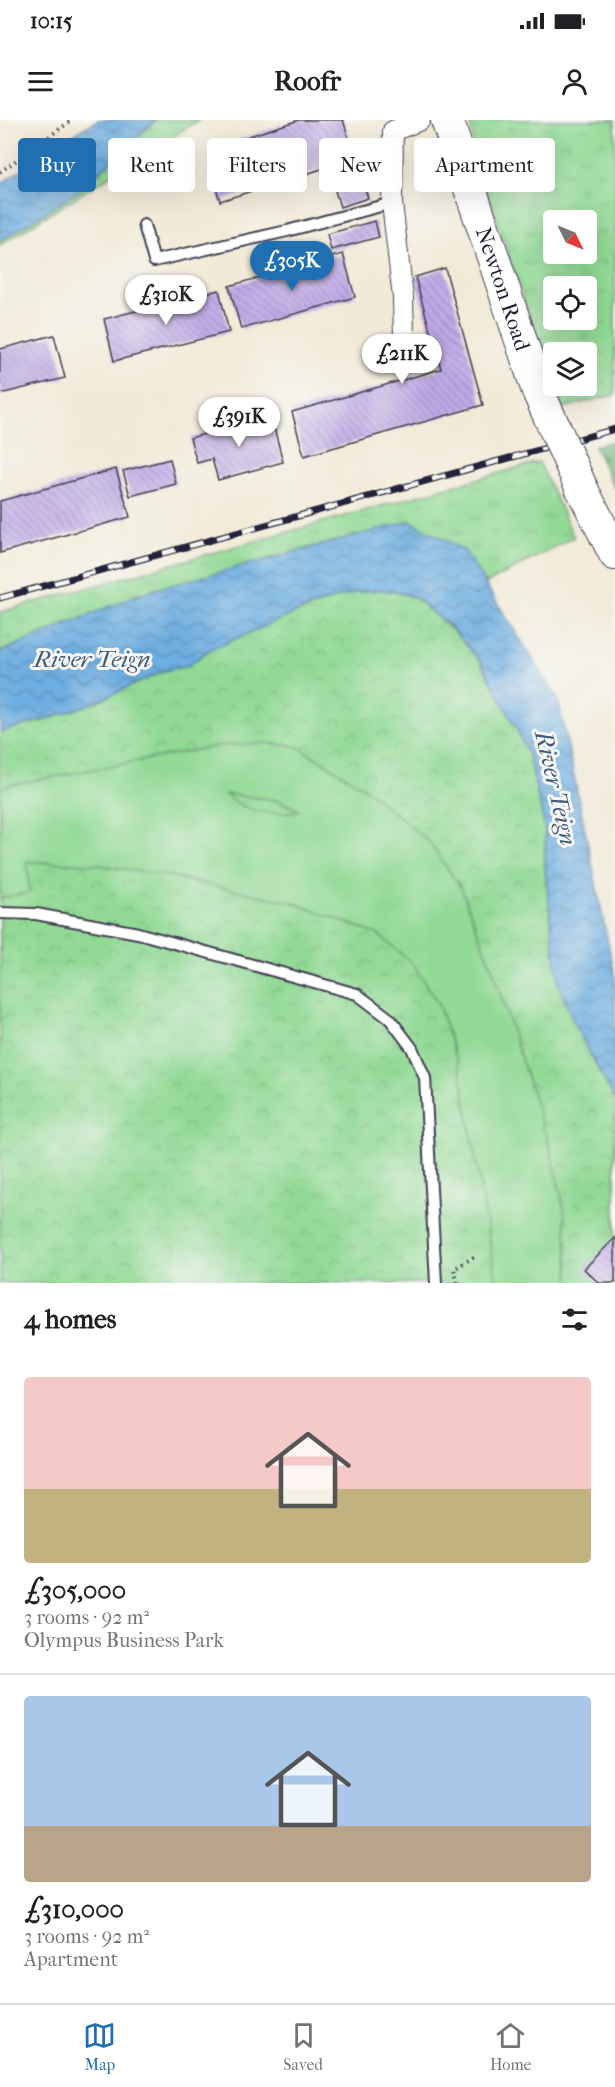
<!DOCTYPE html>
<html lang="en">
<head>
<meta charset="utf-8">
<style>
  :root { --surface:#fff; --page:#f6f6f6; --text:#202124; --muted:#757577; --line:#e0e0e0; --accent:#1f6fb2 }
  body { margin:0; font-family:"IM FELL French Canon",serif; background:var(--page); color:var(--text); height:100vh; display:flex; flex-direction:column; font-size:22px; white-space:nowrap }
  * { box-sizing:border-box; margin:0 }
  p { font-size:20px; color:var(--muted) }
  .icon { flex:none; width:33px; height:33px; fill:none; stroke:currentColor; stroke-width:2; stroke-linecap:round; stroke-linejoin:round }
  .map { position:relative; height:1163px; overflow:hidden }
  .side { display:flex; flex-direction:column; background:var(--surface); flex:1 }
  .side>* { flex:none }
  .top-card { position:absolute; left:18px; top:18px; width:579px; height:54px; display:flex; gap:12px }
  .needle { width:39px; rotate:133deg }
  .tools { position:absolute; left:543px; top:90px; display:grid; gap:12px }
  .tools a { display:grid; place-items:center; width:54px; height:54px; border-radius:6px; background:var(--surface); box-shadow:0 6px 24px #0002; font-size:30px }
  .price { position:absolute; translate:-50% -51px; padding:0 14px; border-radius:21px; background:#fff; color:#222; font-size:20px; line-height:39px; filter:drop-shadow(0 2px 3px #0008) }
  .price::after { content:''; position:absolute; left:50%; top:36px; width:18px; height:14px; margin-left:-9px; background:inherit; clip-path:polygon(0 0,100% 0,50% 100%) }
  .price.on { background:var(--accent); color:#fff }
  ul { padding:0; list-style:none }
  li { display:grid; align-content:center; gap:12px; height:318px; padding:0 24px }
  li+li { border-top:2px solid var(--line) }
  li span { display:grid; place-items:center; height:186px; border-radius:6px; color:#555 }
  li>.icon { margin-inline-start:auto }
  span .icon { width:108px; height:108px; fill:#fffc; stroke-width:1 }
  li b { font-size:26px }
  h2 { display:flex; justify-content:space-between; align-items:center; height:72px; padding:0 24px; font-size:26px }
  .pill { padding:0 21px; border-radius:6px; background:var(--surface); box-shadow:0 6px 24px #0002; font-size:21px; line-height:54px }
  .pill.on { background:var(--accent); color:#fff }
  .status { display:flex; justify-content:space-between; align-items:center; height:42px; padding:0 30px; background:var(--surface); direction:ltr }
  .status svg { height:16px; fill:currentColor }
  header { display:flex; justify-content:space-between; align-items:center; height:78px; padding:0 24px; background:var(--surface); font-size:27px; font-weight:800 }
  .menu { display:flex; justify-content:space-around; align-items:center; height:84px; border-top:2px solid var(--line); background:var(--surface); font-size:16px; color:var(--muted) }
  .menu a { display:grid; justify-items:center; gap:3px }
  .menu .on { color:var(--accent) }
  .map>svg:first-child { display:block }
  .grass { fill:url(#grass-tufts); stroke:#5a7e68; stroke-width:1.5; fill-rule:evenodd }
  .forest { fill:url(#forest-firs); stroke:#4b6e5c; stroke-width:1.5 }
  .park { fill:url(#park-crowns); stroke:#5a7e68; stroke-width:1.5 }
  .pitch { fill:#91d994; stroke:#5a7e68; stroke-width:1.5; fill-rule:evenodd }
  .water { fill:url(#water-waves); stroke:#48688e; stroke-width:1.5 }
  .building { fill:url(#building-back-hatch) }
  .lines { fill:none; stroke-linecap:round; stroke-linejoin:round }
  .lane-casing { stroke:#414052; stroke-width:14 }
  .street-casing { stroke:#414052; stroke-width:22 }
  .primary-casing { stroke:#414052; stroke-width:34 }
  .path { stroke:#414052; stroke-width:4; stroke-dasharray:1.5 4.5; stroke-linecap:butt }
  .lane { stroke:#fff; stroke-width:10 }
  .street { stroke:#fff; stroke-width:20 }
  .primary { stroke:#fff; stroke-width:32 }
  .rail-casing { stroke:#22223b; stroke-width:7 }
  .rail { stroke:#f6f6f2; stroke-width:4.5; stroke-dasharray:14; stroke-linecap:butt }
  .primary-bridge-casing { stroke:#414052; stroke-width:34; stroke-linecap:butt }
  .primary-bridge { stroke:#fff; stroke-width:32 }
  .labels { text-anchor:middle; stroke-width:6; stroke-linejoin:round; paint-order:stroke }
  .street-label { font-size:22px; fill:#22223b; stroke:#f6f6f2 }
  .water-label { font-size:24px; font-style:italic; fill:#405a7d; stroke:#f6f6f2 }
</style>
</head>
<body>
<div class="status"><b>10:15</b><svg viewBox="0 0 49 12"><path d="M0 12V9h3v3zM5 12V6h3v6zM10 12V3h3v9zM15 12V0h3v12zM26 1h20v11H26zM47 4h2v5h-2z"/></svg></div>
<header><svg class="icon" aria-label="menu" viewBox="0 0 24 24"><path d="M4 6h16M4 12h16M4 18h16"/></svg>Roofr<svg class="icon" aria-label="person" viewBox="0 0 24 24"><circle cx="12" cy="8" r="4"/><path d="M4 21q1-7 8-7t8 7"/></svg></header>
<div class="map">
<svg width="615" height="1163" viewBox="0 0 615 1163">
  <defs>
    <pattern id="grass-tufts" width="24" height="20" patternUnits="userSpaceOnUse" patternTransform="scale(1.5)"><rect width="24" height="20" fill="#91d994"/><path d="M3 7l-1-3M5 7V3M7 7l1-3M15 17l-1-3M17 17v-4M19 17l1-3" fill="none" stroke="#7dba80"/></pattern>
    <pattern id="forest-firs" width="22" height="20" patternUnits="userSpaceOnUse" patternTransform="scale(1.5)"><rect width="22" height="20" fill="#74b97e"/><path d="M5 1l3.5 6h-7zM16 11l3.5 6h-7z" fill="#5f9668"/></pattern>
    <pattern id="park-crowns" width="20" height="18" patternUnits="userSpaceOnUse" patternTransform="scale(1.5)"><rect width="20" height="18" fill="#91d994"/><path d="M2 6a3 3 0 1 1 6 0M12 15a3 3 0 1 1 6 0" fill="none" stroke="#7dba80"/></pattern>
    <pattern id="water-waves" width="16" height="10" patternUnits="userSpaceOnUse" patternTransform="scale(1.5)"><rect width="16" height="10" fill="#6dade0"/><path d="M0 5q4-4 8 0t8 0" fill="none" stroke="#598cb7"/></pattern>
    <pattern id="building-back-hatch" width="6" height="6" patternUnits="userSpaceOnUse" patternTransform="scale(1.5)"><rect width="6" height="6" fill="#bfaae8"/><path d="M-1 5l2 2M0 0l6 6M5-1l2 2" fill="none" stroke="#9b8abd"/></pattern>
  </defs>
  <rect width="100%" height="100%" fill="#f6f6f2"/>
  <filter id="ink" filterUnits="userSpaceOnUse"><feTurbulence type="fractalNoise" baseFrequency=".0167" numOctaves="2"/><feDisplacementMap in="SourceGraphic" scale="12" xChannelSelector="R" yChannelSelector="G"/><feConvolveMatrix kernelMatrix="1 2 1 2 8 2 1 2 1" color-interpolation-filters="sRGB"/></filter>
  <filter id="wash" filterUnits="userSpaceOnUse"><feTurbulence type="fractalNoise" baseFrequency=".008" numOctaves="4" result="noise"/><feDisplacementMap in="SourceGraphic" scale="24" xChannelSelector="R" yChannelSelector="G"/><feGaussianBlur stdDeviation="1.35" result="paint"/><feColorMatrix in="noise" values="0 0 0 0 0 0 0 0 0 0 0 0 0 0 0 0 0 1.4 0 .05"/><feComposite in="paint" operator="in"/></filter>
  <g filter="url(#wash)">
    <rect width="100%" height="100%" fill="#f2ead7"/>
    <g class="grass">
      <polygon points="156,0 199,0 0,125 0,121 80,70"/>
      <path d="M469 0H615V275L562 288 554 266H586V232H554L553 265 478 45ZM554 100H586V134H554ZM554 166H586V200H554Z"/>
      <polygon points="539,342 574,417 485,464 464,430 145,472 0,532 0,492"/>
    </g>
    <polygon class="forest" points="615,321 615,369 594,326"/>
    <polygon class="park" points="380,470 397,472 414,477 459,516 481,542 487,553 518,612 529,638 545,707 545,749 558,863 576,908 615,980 615,1163 0,1163 0,612 48,599 93,583 164,551 187,546 208,531 297,492 341,476 358,472"/>
    <path class="pitch" d="M265 623 297 626 365 668 429 722 461 768 492 848 551 1031 564 1088 570 1163H497L460 949 438 884 413 844 379 815 291 782 168 756 95 744 27 742 30 772 0 778V667L217 626ZM225 674 277 680 299 690C273 697 244 692 225 674Z"/>
    <g class="water">
      <polygon points="99,0 156,0 80,70 0,121 0,64 84,8"/>
      <polygon points="410,401 464,430 558,579 615,856 615,980 576,908 558,863 545,749 545,707 529,638 518,612 481,542 450,506 414,477 397,472 380,470 358,472 341,476 297,492 208,531 187,546 164,551 93,583 48,599 0,612 0,532 145,472"/>
    </g>
    <g id="blocks">
      <g class="building">
        <polygon points="299,0 343,0 368,78 340,87 328,47 220,81 211,51 238,43 231,22"/>
        <polygon points="375,101 379,117 331,130 327,114"/>
        <polygon points="343,134 355,177 241,209 229,166"/>
        <polygon points="445,148 483,285 304,336 292,292 441,249 415,157"/>
        <polygon points="219,170 229,212 114,241 104,199"/>
        <polygon points="54,215 65,258 0,274 0,229"/>
        <polygon points="271,296 283,342 218,360 212,339 197,343 190,318"/>
        <polygon points="170,339 176,364 130,376 123,351"/>
        <polygon points="116,349 130,397 0,433 0,381"/>
        <polygon points="615,1118 615,1163 599,1163 584,1149"/>
      </g>
    </g>
  </g>
  <g filter="url(#ink)">
    <use href="#blocks" fill-opacity="0" stroke="#414052" stroke-width="1.5"/>
    <g class="lines">
      <defs>
        <g id="lane">
          <polyline points="144,105 154,141 287,111 392,83"/>
          <polyline points="0,793 36,794 138,813 357,874 390,899 412,928 425,958 436,1163"/>
        </g>
        <polyline id="street" points="389,237 404,216 403,178 392,83 393,11 420,0"/>
        <g id="primary">
          <path id="s1" d="M447 0 538 271"/>
          <polyline points="582,369 615,434"/>
        </g>
      </defs>
      <use href="#lane" class="lane-casing"/>
      <use href="#street" class="street-casing"/>
      <use href="#primary" class="primary-casing"/>
      <g class="path">
        <polyline points="0,52 72,0"/>
        <polyline points="458,1163 454,1149 477,1135"/>
      </g>
      <use href="#lane" class="lane"/>
      <use href="#street" class="street"/>
      <use href="#primary" class="primary"/>
      <defs>
        <polyline id="rail" points="0,478 615,309"/>
      </defs>
      <use href="#rail" class="rail-casing"/>
      <use href="#rail" class="rail"/>
      <defs>
        <polyline id="primary-bridge" points="538,271 582,369"/>
      </defs>
      <use href="#primary-bridge" class="primary-bridge-casing"/>
      <use href="#primary-bridge" class="primary-bridge"/>
    </g>
  </g>
  <g class="labels">
    <g class="street-label">
      <text dy="8" stroke="none"><textPath href="#s1" startOffset="178">Newton Road</textPath></text>
    </g>
    <g class="water-label">
      <text x="92" y="547">River Teign</text>
      <text transform="translate(556 668) rotate(77)" y="8">River Teign</text>
    </g>
  </g>
</svg>
<div class="tools">
<a><svg class="needle" viewBox="-14 -14 28 28"><path d="M0-13l5 13h-10z" fill="#e53935"/><path d="M0 13l5-13h-10z" fill="#757577"/></svg></a>
<a><svg class="icon" aria-label="locate" viewBox="0 0 24 24"><circle cx="12" cy="12" r="6"/><path d="M12 2v4M12 18v4M2 12h4M18 12h4"/></svg></a>
<a><svg class="icon" aria-label="layers" viewBox="0 0 24 24"><path d="M12 4l9 5-9 5-9-5zM3 14l9 5 9-5"/></svg></a>
</div>
<b class="price on" style="left:292px;top:172px">£305K</b>
<b class="price" style="left:166px;top:206px">£310K</b>
<b class="price" style="left:402px;top:265px">£211K</b>
<b class="price" style="left:239px;top:328px">£391K</b>
<div class="top-card">
<a class="pill on">Buy</a>
<a class="pill">Rent</a>
<a class="pill">Filters</a>
<a class="pill">New</a>
<a class="pill">Apartment</a>
</div>
</div>
<section class="side">
<h2>4 homes<svg class="icon" aria-label="filters" viewBox="0 0 24 24"><path d="M4 7h16M4 17h16"/><circle cx="9" cy="7" r="2"/><circle cx="15" cy="17" r="2"/></svg></h2>
<ul>
<li><span style="background:linear-gradient(#f6c9c9 60%,#c2b280 0)"><svg class="icon" aria-label="home" viewBox="0 0 24 24"><path d="M3 11l9-7 9 7M6 9v11h12V9"/></svg></span><div><b>£305,000</b><p>3 rooms · 92 m²</p><p>Olympus Business Park</p></div></li>
<li><span style="background:linear-gradient(#a9c7e8 70%,#b9a48a 0)"><svg class="icon" aria-label="home" viewBox="0 0 24 24"><path d="M3 11l9-7 9 7M6 9v11h12V9"/></svg></span><div><b>£310,000</b><p>3 rooms · 92 m²</p><p>Apartment</p></div></li>
</ul>
</section>
<nav class="menu">
<a class="on"><svg class="icon" aria-label="map" viewBox="0 0 24 24"><path d="M3 6l6-2 6 2 6-2v14l-6 2-6-2-6 2zM9 4v14M15 6v14"/></svg>Map</a>
<a><svg class="icon" aria-label="saved" viewBox="0 0 24 24"><path d="M7 4h10v16l-5-4-5 4z"/></svg>Saved</a>
<a><svg class="icon" aria-label="home" viewBox="0 0 24 24"><path d="M3 11l9-7 9 7M6 9v11h12V9"/></svg>Home</a>
</nav>
</body>
</html>
